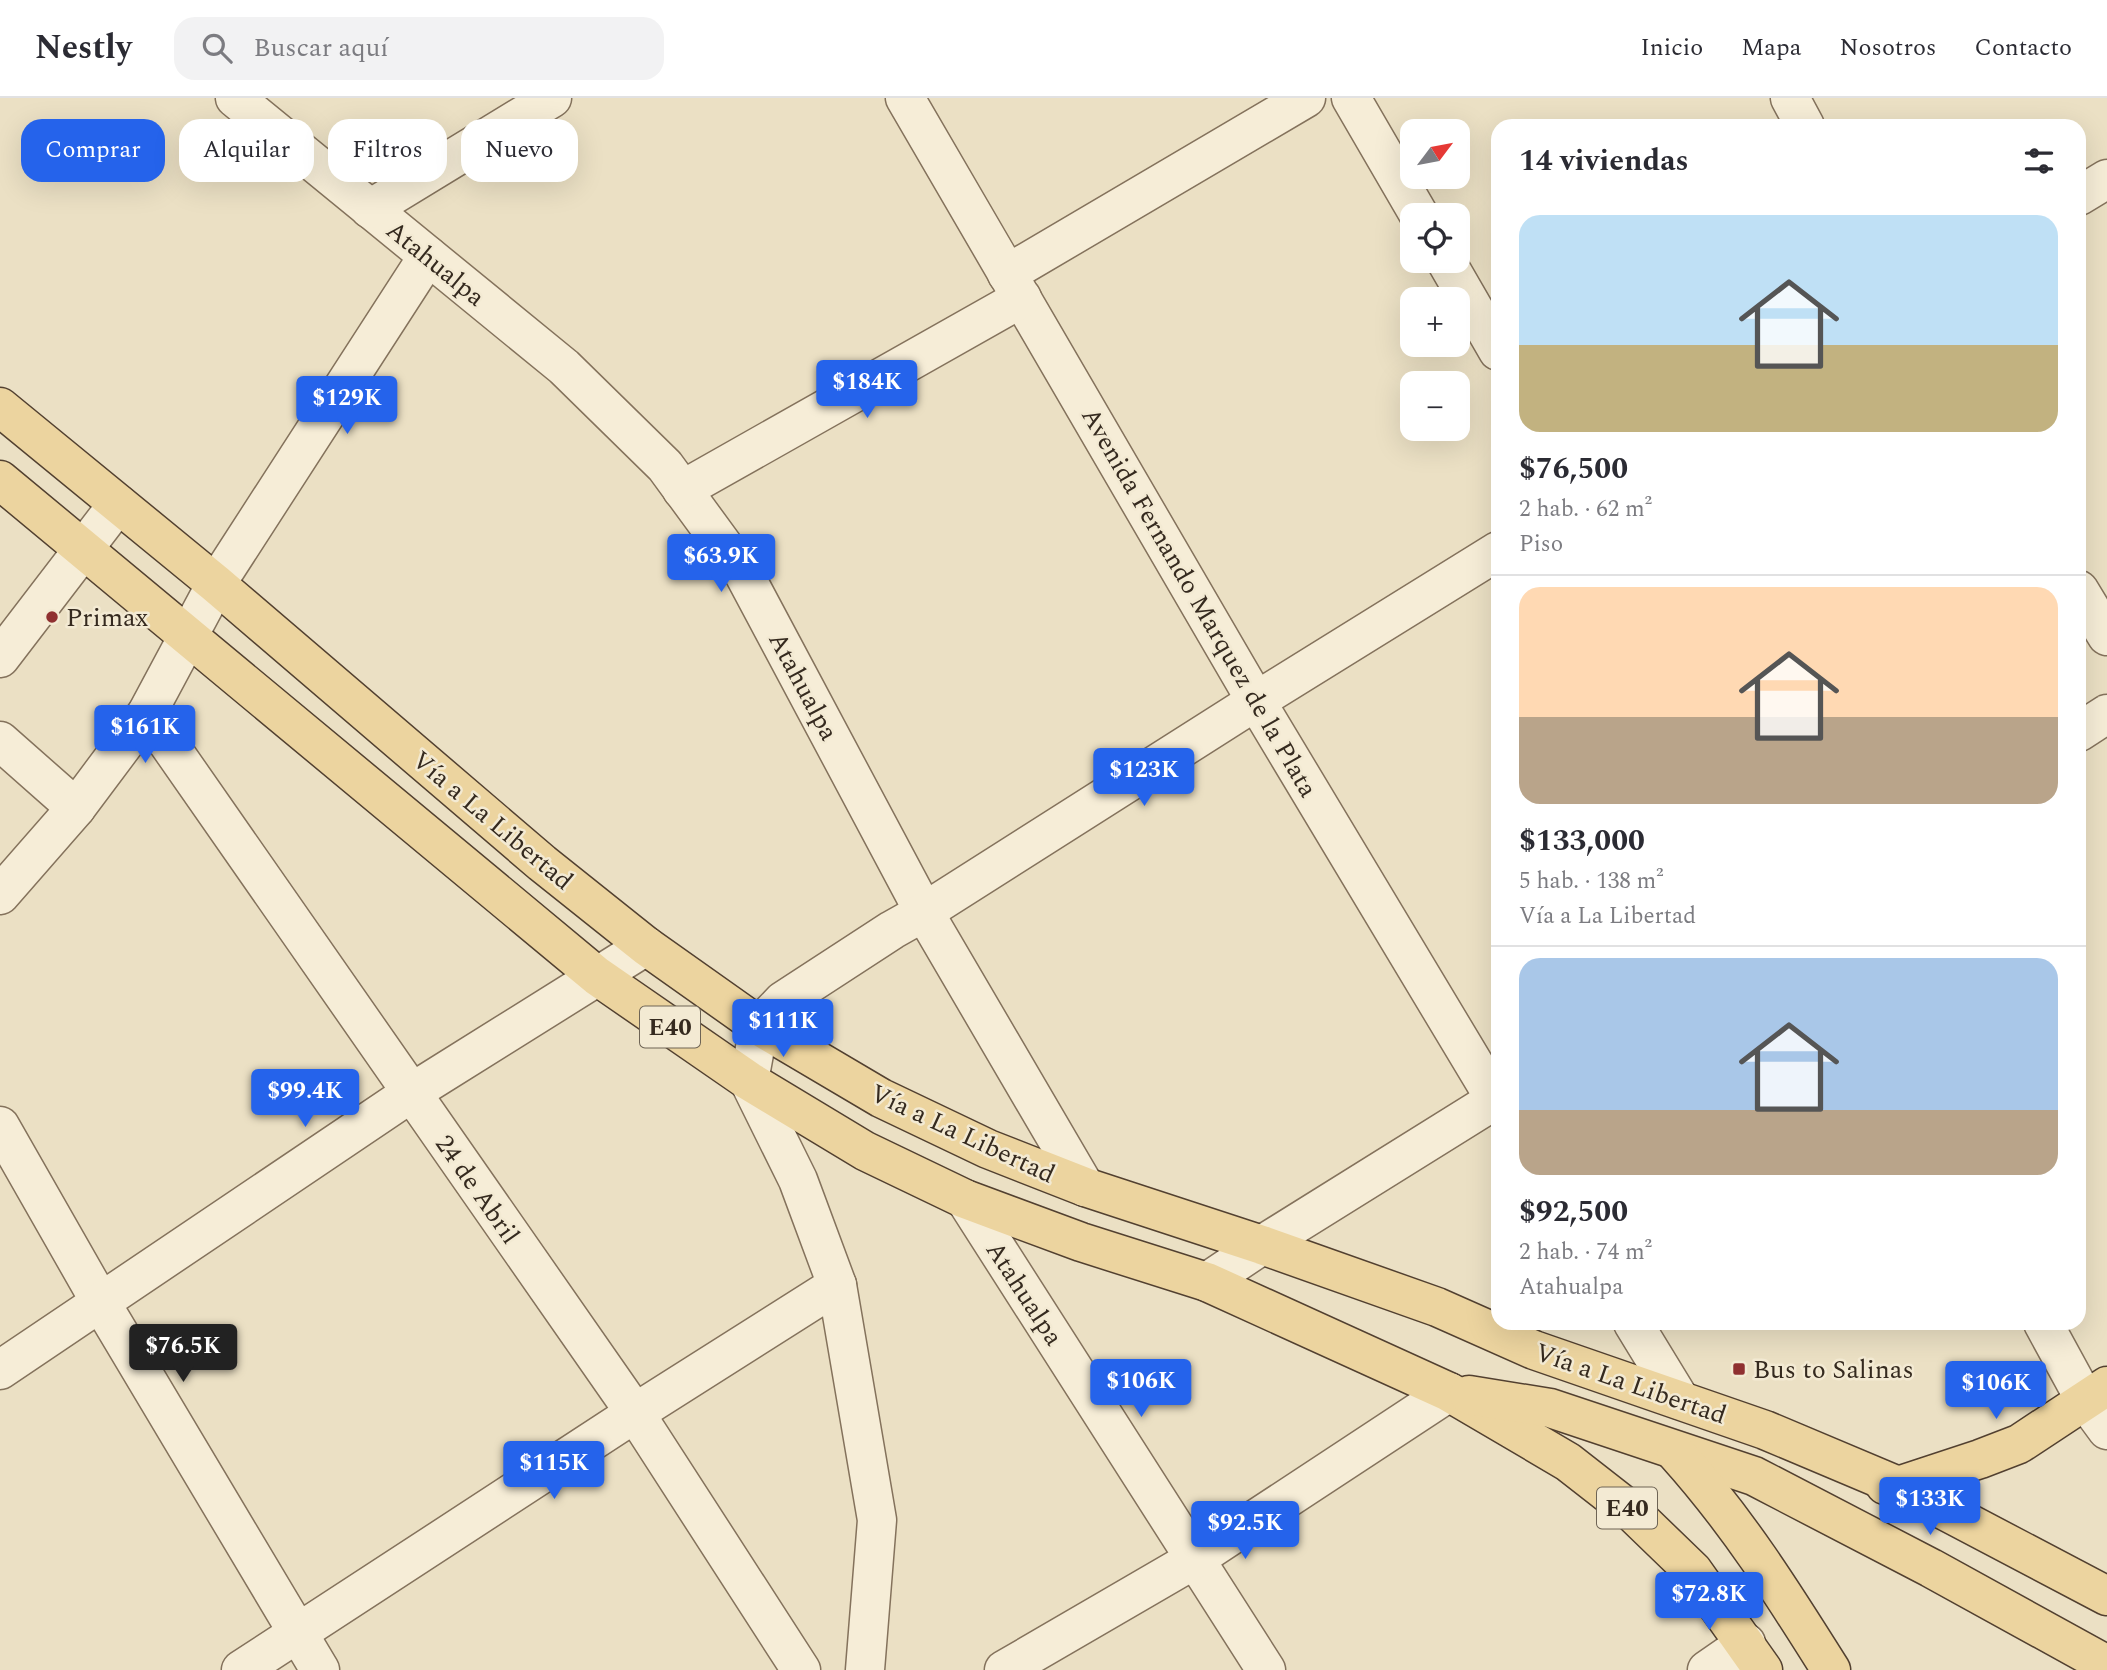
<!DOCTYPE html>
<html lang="es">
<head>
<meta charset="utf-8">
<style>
  :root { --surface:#fff; --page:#f2f2f3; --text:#2b2b33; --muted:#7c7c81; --line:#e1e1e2; --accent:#2563eb }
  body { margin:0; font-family:Spectral,serif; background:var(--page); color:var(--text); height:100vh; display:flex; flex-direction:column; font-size:26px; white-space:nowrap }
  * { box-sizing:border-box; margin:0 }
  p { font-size:23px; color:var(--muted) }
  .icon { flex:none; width:38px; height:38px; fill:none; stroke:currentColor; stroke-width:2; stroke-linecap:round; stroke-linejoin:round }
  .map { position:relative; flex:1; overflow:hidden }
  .details { position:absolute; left:1491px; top:21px; width:595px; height:1211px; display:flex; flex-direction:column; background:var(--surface); border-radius:21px; box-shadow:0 7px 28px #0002 }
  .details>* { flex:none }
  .top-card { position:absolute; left:21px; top:21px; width:665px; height:63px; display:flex; gap:14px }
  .needle { width:46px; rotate:58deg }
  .buttons { position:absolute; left:1400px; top:21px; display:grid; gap:14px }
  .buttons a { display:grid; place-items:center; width:70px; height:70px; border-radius:14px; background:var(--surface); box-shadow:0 7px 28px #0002; font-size:35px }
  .price { position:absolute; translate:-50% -60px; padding:0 16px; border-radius:7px; background:var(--accent); color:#fff; font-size:23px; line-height:46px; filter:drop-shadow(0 2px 4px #0008) }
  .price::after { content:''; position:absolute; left:50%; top:42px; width:21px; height:16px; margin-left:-10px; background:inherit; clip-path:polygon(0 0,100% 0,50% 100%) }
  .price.current { background:#222; color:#fff }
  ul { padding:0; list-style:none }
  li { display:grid; align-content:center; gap:14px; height:371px; padding:0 28px }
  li+li { border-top:2px solid var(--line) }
  li span { display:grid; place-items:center; height:217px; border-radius:21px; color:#555 }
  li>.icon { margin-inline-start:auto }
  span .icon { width:126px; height:126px; fill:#fffc; stroke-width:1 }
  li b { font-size:30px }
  h2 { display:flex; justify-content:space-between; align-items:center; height:84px; padding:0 28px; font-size:30px }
  .tag { padding:0 24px; border-radius:21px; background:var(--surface); box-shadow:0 7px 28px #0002; font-size:24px; line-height:63px }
  .tag.current { background:var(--accent); color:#fff }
  header { display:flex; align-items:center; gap:42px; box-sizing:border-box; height:98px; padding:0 35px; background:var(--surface); border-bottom:2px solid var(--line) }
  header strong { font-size:33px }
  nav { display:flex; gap:38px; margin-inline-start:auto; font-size:24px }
  .search { width:490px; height:63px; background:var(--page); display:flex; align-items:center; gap:18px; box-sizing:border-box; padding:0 24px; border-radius:21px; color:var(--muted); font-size:26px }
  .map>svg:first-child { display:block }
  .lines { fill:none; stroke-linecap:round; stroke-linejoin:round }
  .minor-casing { stroke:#84725c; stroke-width:41 }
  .major-casing { stroke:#524030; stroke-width:41 }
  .minor { stroke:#f6edd7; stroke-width:38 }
  .major { stroke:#ecd49f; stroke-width:38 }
  .poi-dot { fill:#8f3030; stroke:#f3ead3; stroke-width:2.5 }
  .labels { text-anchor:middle; stroke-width:5; stroke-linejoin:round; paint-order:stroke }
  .shield { fill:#f3ead3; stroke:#6e6455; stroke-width:2 }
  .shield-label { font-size:24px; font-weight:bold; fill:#352a1f }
  .street-label { font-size:26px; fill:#352a1f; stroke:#f3ead3 }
  .poi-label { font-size:26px; fill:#352a1f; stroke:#f3ead3; text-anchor:start }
</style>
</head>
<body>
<header>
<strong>Nestly</strong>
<div class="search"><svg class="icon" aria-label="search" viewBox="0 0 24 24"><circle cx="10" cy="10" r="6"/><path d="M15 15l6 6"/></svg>Buscar aquí</div>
<nav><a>Inicio</a><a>Mapa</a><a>Nosotros</a><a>Contacto</a></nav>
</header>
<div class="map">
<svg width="2107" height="1572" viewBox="0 0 2107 1572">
  <rect width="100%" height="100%" fill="#ebe0c4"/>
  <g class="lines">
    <defs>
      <g id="minor">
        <polyline points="235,0 564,269 665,368 744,476 924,814 1085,1089"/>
        <polyline points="905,0 1256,603 1498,1006"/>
        <polyline points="1351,0 1419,117"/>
        <polyline points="1790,0 1805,28"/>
        <polyline points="2079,98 2107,81"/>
        <polyline points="370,111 552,0"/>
        <polyline points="1446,163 1498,253"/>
        <polyline points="1007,176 1306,0"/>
        <polyline points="682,392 1022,200"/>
        <polyline points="2079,492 2107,538"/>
        <polyline points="0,560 118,406"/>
        <polyline points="147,615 635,1315 801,1572"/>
        <polyline points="2079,634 2107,616"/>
        <polyline points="0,643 76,710"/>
        <polyline points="0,797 76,710 147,615 216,486 428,158"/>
        <polyline points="0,1028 101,1205 320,1572"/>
        <polyline points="965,1101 1266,1572"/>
        <polyline points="1207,1184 1262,1147 1498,1000"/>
        <polyline points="1633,1225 1680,1302"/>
        <polyline points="2043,1225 2085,1302 2107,1332"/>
        <polyline points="0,1272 411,995 646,848"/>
        <polyline points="241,1572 635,1315 837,1187"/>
        <polyline points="865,1572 877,1422 837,1187 798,1082 749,983 759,928 783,903 892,832 924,814 1256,603 1498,453"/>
        <polyline points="1004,1572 1195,1461 1449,1294"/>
        <polyline points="1707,1572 1746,1545"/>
      </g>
      <g id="major">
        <polyline points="0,309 216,486 542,765 646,848 759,928 881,1000 988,1051 1085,1089 1262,1147 1437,1209 1534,1252 1765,1332 1898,1388 1980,1361 2019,1346 2107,1288"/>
        <polyline points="0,382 597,878 749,983 865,1053 965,1101 1081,1144 1207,1184 1449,1294 1568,1364 1632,1414 1693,1473 1763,1572"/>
        <polyline points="1469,1297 1550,1310 1754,1378 1931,1470 2107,1567"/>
        <path d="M1676 1355C1738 1424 1782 1494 1831 1572"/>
        <polyline points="1885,1387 1898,1388 2107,1498"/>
      </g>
    </defs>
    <use href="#minor" class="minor-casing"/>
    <use href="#major" class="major-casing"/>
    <use href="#minor" class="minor"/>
    <use href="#major" class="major"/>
  </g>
  <g class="poi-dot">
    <circle cx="52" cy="519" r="7"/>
    <rect x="1732" y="1264" width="14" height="14" rx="3.5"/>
  </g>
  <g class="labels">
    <g class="shield">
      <rect x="640" y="908.5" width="60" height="41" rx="5"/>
      <rect x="1597" y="1389.5" width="60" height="41" rx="5"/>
    </g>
    <g class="shield-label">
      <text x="670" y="937">E40</text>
      <text x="1627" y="1418">E40</text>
    </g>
    <g class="street-label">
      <text transform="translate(436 165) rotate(39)" y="9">Atahualpa</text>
      <text transform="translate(1200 504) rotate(60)" y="9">Avenida Fernando Marquez de la Plata</text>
      <text transform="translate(804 588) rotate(62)" y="9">Atahualpa</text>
      <text transform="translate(493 722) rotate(40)" y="9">Vía a La Libertad</text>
      <text transform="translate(963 1035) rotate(25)" y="9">Vía a La Libertad</text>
      <text transform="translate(478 1091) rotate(55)" y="9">24 de Abril</text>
      <text transform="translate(1025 1195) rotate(57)" y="9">Atahualpa</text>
      <text transform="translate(1631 1285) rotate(19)" y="9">Vía a La Libertad</text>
    </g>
    <g class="poi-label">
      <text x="66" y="528">Primax</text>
      <text x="1753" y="1280">Bus to Salinas</text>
    </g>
  </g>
</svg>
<div class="buttons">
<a><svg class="needle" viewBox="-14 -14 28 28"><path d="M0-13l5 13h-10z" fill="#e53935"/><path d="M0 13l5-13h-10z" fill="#7c7c81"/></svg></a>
<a><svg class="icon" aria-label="locate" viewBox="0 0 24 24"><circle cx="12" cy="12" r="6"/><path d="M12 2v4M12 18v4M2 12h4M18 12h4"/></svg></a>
<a>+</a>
<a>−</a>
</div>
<b class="price" style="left:867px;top:322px">$184K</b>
<b class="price" style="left:347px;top:338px">$129K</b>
<b class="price" style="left:721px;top:496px">$63.9K</b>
<b class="price" style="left:145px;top:667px">$161K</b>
<b class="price" style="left:1144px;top:710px">$123K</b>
<b class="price" style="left:783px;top:961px">$111K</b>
<b class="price" style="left:305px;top:1031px">$99.4K</b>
<b class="price current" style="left:183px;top:1286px">$76.5K</b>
<b class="price" style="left:1141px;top:1321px">$106K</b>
<b class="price" style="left:1996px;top:1323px">$106K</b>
<b class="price" style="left:554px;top:1403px">$115K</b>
<b class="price" style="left:1930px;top:1439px">$133K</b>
<b class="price" style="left:1245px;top:1463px">$92.5K</b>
<b class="price" style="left:1709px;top:1534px">$72.8K</b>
<div class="top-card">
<a class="tag current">Comprar</a>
<a class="tag">Alquilar</a>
<a class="tag">Filtros</a>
<a class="tag">Nuevo</a>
</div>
<section class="details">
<h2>14 viviendas<svg class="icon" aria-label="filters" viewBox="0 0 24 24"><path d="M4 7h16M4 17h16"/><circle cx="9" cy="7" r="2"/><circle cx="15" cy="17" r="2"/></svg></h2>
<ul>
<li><span style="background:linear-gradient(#bfe0f5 60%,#c2b280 0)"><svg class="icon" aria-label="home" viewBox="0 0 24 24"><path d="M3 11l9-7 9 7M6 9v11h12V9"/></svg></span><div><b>$76,500</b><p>2 hab. · 62 m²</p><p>Piso</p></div></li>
<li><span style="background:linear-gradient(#ffd9b3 60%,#b9a48a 0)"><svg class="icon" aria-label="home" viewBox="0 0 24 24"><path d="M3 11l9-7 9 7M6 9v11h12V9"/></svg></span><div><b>$133,000</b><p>5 hab. · 138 m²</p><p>Vía a La Libertad</p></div></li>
<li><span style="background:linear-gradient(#a9c7e8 70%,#b9a48a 0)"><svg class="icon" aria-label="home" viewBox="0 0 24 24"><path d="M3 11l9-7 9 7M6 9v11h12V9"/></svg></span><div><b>$92,500</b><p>2 hab. · 74 m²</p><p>Atahualpa</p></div></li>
</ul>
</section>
</div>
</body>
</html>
